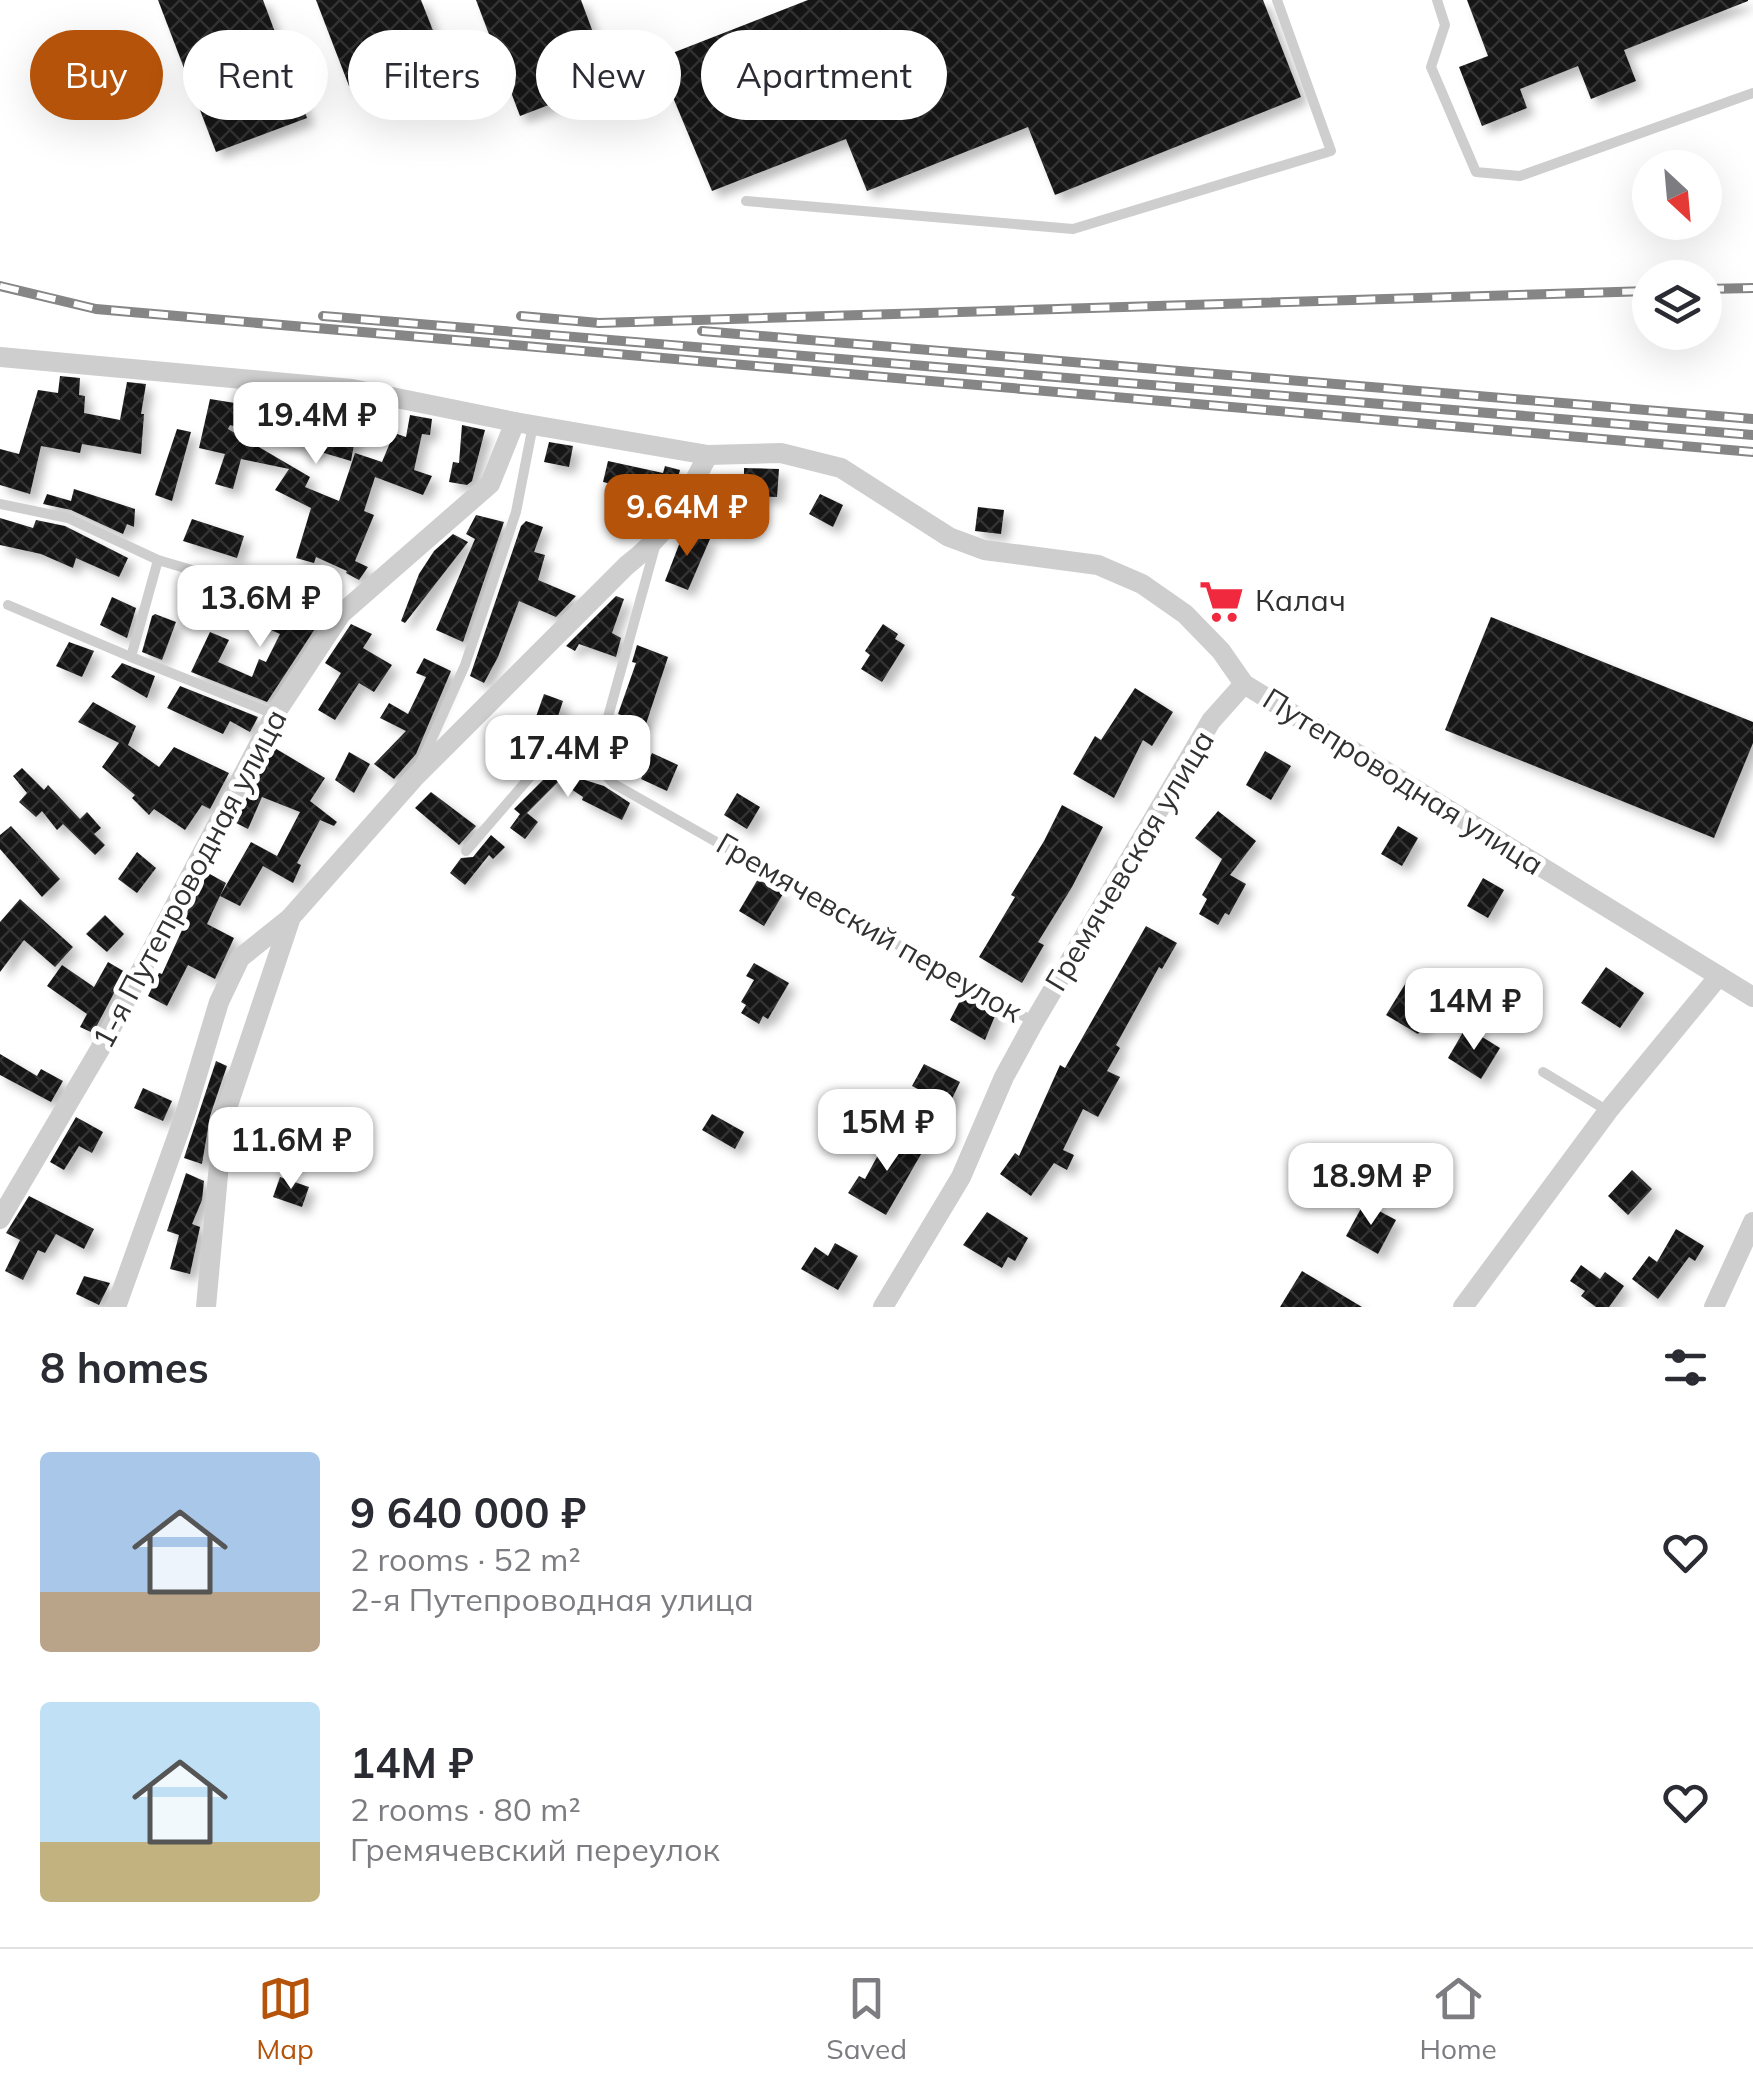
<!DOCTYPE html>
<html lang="en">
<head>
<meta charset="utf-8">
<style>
  :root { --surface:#fff; --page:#f7f7f7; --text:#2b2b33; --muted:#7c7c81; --line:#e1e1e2; --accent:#b45309 }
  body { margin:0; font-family:Mulish,sans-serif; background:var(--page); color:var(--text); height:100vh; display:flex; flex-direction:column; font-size:38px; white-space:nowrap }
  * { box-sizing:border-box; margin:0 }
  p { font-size:32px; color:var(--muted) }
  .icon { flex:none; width:55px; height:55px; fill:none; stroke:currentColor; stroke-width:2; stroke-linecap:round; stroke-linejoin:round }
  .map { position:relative; height:1307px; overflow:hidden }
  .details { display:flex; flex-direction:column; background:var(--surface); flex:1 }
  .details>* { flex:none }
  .guide { position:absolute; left:30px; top:30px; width:1000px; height:90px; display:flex; gap:20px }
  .needle { width:65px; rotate:154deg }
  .buttons { position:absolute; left:1632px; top:150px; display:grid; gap:20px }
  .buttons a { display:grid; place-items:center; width:90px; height:90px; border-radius:50%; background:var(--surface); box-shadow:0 10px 40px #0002; font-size:50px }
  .price { position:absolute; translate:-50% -85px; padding:0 22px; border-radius:20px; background:#fff; color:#222; font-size:32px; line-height:65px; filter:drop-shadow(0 2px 5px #0008) }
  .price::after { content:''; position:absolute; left:50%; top:60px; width:30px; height:22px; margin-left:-15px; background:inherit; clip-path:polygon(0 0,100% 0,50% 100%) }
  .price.current { background:var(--accent); color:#fff }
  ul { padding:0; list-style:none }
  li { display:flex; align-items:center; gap:30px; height:250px; padding:0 40px }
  li span { display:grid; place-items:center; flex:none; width:280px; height:200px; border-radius:10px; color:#555 }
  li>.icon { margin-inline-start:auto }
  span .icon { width:120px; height:120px; fill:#fffc; stroke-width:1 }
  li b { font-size:42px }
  h2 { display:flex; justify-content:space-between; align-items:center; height:120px; padding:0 40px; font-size:42px }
  .tag { padding:0 35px; border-radius:45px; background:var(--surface); box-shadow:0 10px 40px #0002; font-size:35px; line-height:90px }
  .tag.current { background:var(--accent); color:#fff }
  .dock { display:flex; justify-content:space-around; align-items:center; height:140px; border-top:2px solid var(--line); background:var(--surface); font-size:28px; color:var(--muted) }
  .dock a { display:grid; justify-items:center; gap:5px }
  .dock .current { color:var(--accent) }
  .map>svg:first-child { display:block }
  .building { fill:url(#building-cross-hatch); filter:url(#shadow) }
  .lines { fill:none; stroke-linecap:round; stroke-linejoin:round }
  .lane { stroke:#cecece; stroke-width:10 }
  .street { stroke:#cecece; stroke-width:20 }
  .rail-casing { stroke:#868686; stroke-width:10 }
  .rail { stroke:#fff; stroke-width:6; stroke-dasharray:19; stroke-linecap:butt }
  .labels { text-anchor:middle; stroke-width:10; stroke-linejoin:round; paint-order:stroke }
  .poi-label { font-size:30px; fill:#313131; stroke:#fff; text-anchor:start }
  .street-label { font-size:30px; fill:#313131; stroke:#fff }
</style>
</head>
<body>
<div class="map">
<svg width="1753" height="1307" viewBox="0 0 1753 1307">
  <defs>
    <pattern id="building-cross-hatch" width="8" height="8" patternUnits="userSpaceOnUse" patternTransform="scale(2.5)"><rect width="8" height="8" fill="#181818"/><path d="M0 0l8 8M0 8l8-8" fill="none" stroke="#313131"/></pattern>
    <filter id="shadow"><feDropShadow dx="7" dy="7" stdDeviation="5" flood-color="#0004"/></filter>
  </defs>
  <rect width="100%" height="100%" fill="#fff"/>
  <g class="building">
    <polygon points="158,0 263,0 307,118 216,152"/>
    <polygon points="316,0 421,0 441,51 349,86"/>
    <polygon points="476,0 581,0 611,81 520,116"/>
    <polygon points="808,0 1263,0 1301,97 1055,195 1028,127 867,191 846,139 712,191 657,59"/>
    <polygon points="1467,0 1748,0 1748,1 1624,50 1636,81 1591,99 1578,66 1520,89 1527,108 1482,126 1459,67 1488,56"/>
    <polygon points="60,376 80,378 79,395 85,396 84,413 120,420 127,382 146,384 141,414 144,414 141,454 82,444 80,453 41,446 30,494 0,485 0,449 19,454 38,390 58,393"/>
    <polygon points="243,394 265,398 265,395 326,400 323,414 358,422 351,461 230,425 228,429 310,477 305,487 339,501 355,453 382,462 394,433 406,437 410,415 432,419 430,435 422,434 414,470 432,476 423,495 375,477 364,511 374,515 355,561 368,567 359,580 346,573 347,571 316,557 314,563 296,558 311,508 275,490 289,469 241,459 233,489 215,484 225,454 199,448 210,399 241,404"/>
    <polygon points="462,425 485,430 472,481 467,485 449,482 453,462 459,463"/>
    <polygon points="177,429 191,432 172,501 155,495"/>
    <polygon points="549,442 573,446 569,467 544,462"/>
    <polygon points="608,461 663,473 665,466 680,470 676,485 653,521 643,519 648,492 603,482"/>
    <polygon points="744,468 779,469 777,497 748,496 748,526 718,524 720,475 744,478"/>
    <polygon points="74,489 135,509 134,527 127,524 123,534 71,510 43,504 47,494 71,501"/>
    <polygon points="820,494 843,505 833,527 809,514"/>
    <polygon points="978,507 1004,510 1001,534 975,531"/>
    <polygon points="476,515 504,522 463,642 436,630 475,539 466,534"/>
    <polygon points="0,518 33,528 36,520 65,526 128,558 119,577 76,558 73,568 41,554 0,545"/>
    <polygon points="192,519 244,536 237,558 183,541"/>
    <polygon points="526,521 543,527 534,552 545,555 538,580 576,596 556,617 519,601 498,657 484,683 470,676 521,526"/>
    <polygon points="685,529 710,539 688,590 665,581"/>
    <polygon points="453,534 468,542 405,623 401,621 419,574 434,551"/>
    <polygon points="616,596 624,599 612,633 621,638 616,657 579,644 575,651 566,646"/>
    <polygon points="112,597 136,608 127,638 100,625"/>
    <polygon points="251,597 322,618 267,702 191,672 210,632 229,640 218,662 252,677 259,659 266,662 280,634 242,617"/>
    <polygon points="155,614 176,622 162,660 142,652 152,616"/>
    <polygon points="1491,617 1753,722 1753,743 1714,838 1445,730"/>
    <polygon points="351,624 372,634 363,648 392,665 374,692 359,683 335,720 318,710 341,673 325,663"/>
    <polygon points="883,624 898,634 895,639 905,645 882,682 861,669 870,655 865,651"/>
    <polygon points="69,642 94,651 82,677 56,666"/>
    <polygon points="637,645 668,657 646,724 618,714 636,663 632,662"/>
    <polygon points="424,658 451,671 416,754 394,779 374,764 406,731 380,718 389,703 408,714 426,677 416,673"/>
    <polygon points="122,663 155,676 147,698 111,677"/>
    <polygon points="180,686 258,717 250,732 230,721 223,734 167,708"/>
    <polygon points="1135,688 1173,712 1152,746 1143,740 1114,798 1073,774 1095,736 1101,740"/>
    <polygon points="544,694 563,701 548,746 539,756 526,745"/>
    <polygon points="93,702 136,726 128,745 159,767 174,747 229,773 210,809 202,805 185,830 154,809 149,815 132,798 135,795 102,767 119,743 78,722"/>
    <polygon points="273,747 325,778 310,801 337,822 334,826 320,820 297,863 301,865 293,883 263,866 240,906 220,896 251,842 277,856 300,812 262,797 248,829 234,822"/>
    <polygon points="1265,751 1291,766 1271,800 1246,785"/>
    <polygon points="349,752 370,764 354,793 335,780"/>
    <polygon points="652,753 678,765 667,791 641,779"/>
    <polygon points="22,768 44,790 48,785 80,819 87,812 101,828 94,834 105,845 95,855 63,824 57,830 42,811 36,817 19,802 27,793 13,776"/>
    <polygon points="553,770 604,786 630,803 622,820 582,800 583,797 559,781 527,813 538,822 525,839 510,828 520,814 514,809"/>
    <polygon points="431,792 476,826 459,845 415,808"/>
    <polygon points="737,793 760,807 747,829 724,815"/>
    <polygon points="1062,805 1103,827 1072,887 1038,942 1044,945 1022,983 979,957 1015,897 1011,895 1044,841"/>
    <polygon points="1218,811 1256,841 1230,875 1246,884 1229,915 1225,913 1218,925 1199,914 1207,899 1202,895 1222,859 1195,838"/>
    <polygon points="11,826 60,879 42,897 0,849 0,835"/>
    <polygon points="1398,826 1418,838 1402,866 1381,854"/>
    <polygon points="491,835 505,847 493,859 489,855 465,885 450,873 461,858 473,857"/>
    <polygon points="137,852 156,868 137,893 118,879"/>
    <polygon points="208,873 226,883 207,924 234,938 215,979 188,965 167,1006 148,996 159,973 162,974 183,928 179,927"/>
    <polygon points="1483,878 1504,890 1488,918 1467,906"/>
    <polygon points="758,879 783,894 764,926 739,911"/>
    <polygon points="20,899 73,947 55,967 24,940 0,972 0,922"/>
    <polygon points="105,915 124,934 107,952 86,934"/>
    <polygon points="1146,926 1177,943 1162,969 1159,967 1116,1045 1120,1048 1107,1071 1120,1077 1098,1117 1083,1109 1063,1150 1074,1155 1067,1170 1054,1163 1031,1196 1000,1174 1015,1153 1019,1156 1060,1065 1065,1068"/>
    <polygon points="108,962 125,972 93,1033 80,1027 87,1014 47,986 62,965 94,987"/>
    <polygon points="754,963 789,983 768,1019 763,1016 759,1024 741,1013 746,1005 741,1002 754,980 746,976"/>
    <polygon points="1606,967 1644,993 1620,1028 1581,1003"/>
    <polygon points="1407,981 1438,1000 1418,1034 1386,1015"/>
    <polygon points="964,993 997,1011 985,1040 950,1020"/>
    <polygon points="1466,1027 1500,1048 1481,1079 1448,1058"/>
    <polygon points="0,1054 37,1076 41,1069 63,1081 51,1102 0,1075"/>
    <polygon points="216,1061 227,1066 210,1116 202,1164 184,1158"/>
    <polygon points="924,1064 960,1082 949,1105 912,1086"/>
    <polygon points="143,1088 172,1101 163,1121 134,1108"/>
    <polygon points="712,1114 744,1132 735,1149 702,1130"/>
    <polygon points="76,1117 103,1132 92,1153 79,1146 64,1170 50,1162"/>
    <polygon points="296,1126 329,1137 324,1154 290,1143"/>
    <polygon points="890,1133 924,1149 886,1215 848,1193 859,1176 865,1179"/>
    <polygon points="1632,1170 1652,1189 1628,1215 1608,1196"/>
    <polygon points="186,1173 204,1181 202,1200 192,1224 200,1227 190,1274 170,1269 179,1235 167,1231"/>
    <polygon points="280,1177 309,1187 302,1207 273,1197"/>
    <polygon points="29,1196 94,1229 84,1249 56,1234 45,1253 38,1250 23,1280 5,1271 20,1240 6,1233"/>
    <polygon points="1364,1203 1396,1220 1378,1254 1346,1236"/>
    <polygon points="987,1212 1028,1238 1015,1261 1008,1257 1002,1268 963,1245"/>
    <polygon points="1676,1229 1704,1246 1695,1261 1689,1257 1658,1299 1632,1279 1649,1256 1657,1262"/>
    <polygon points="835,1243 858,1256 838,1290 801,1269 815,1247 828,1256"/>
    <polygon points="1581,1265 1600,1279 1605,1272 1624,1286 1609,1307 1596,1307 1581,1296 1585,1291 1570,1281"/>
    <polygon points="1302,1271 1362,1307 1280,1307"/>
    <polygon points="84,1276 110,1283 99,1305 76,1294"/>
  </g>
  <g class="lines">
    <g class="lane">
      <polyline points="1437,0 1445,25 1431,67 1476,172 1520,176 1753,93"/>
      <polyline points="746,201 1073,229 1331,151 1277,0"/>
      <polyline points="0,504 68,518 158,560 340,614"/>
      <polyline points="656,543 595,764 614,784 1034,1022"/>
      <polyline points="158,560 131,657 274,714"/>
      <polyline points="8,605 131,657"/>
      <polyline points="421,763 465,665 516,512 533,425"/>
      <polyline points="466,851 529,778 567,747 595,764"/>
      <polyline points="1543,1072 1608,1111"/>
    </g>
    <g class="street">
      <polyline points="0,357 352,389 515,422 708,455 781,453 841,468 949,537 984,550 1098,565 1142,584 1185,614 1221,651 1244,684 1753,997"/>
      <polyline points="0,1219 100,1049 275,714 341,614 490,484 515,422"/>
      <polyline points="116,1307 185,1115 219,1002 240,958 290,918"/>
      <path d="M206 1307 223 1120 291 917 414 778 626 566C672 530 682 504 708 455"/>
      <polyline points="883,1307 961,1177 1004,1077 1034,1022 1211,721 1244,684"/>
      <polyline points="1463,1307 1608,1111 1719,976"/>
      <polyline points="1714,1307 1753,1222"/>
    </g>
    <defs>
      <g id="rail">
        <polyline points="0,286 96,309 1753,452"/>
        <polyline points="1705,289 1753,288"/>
        <polyline points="323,316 1753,435"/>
        <polyline points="521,316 599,323 1650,291"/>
        <polyline points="702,331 1753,419"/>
      </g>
    </defs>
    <use href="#rail" class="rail-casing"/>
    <use href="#rail" class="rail"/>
  </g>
  <defs>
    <symbol id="supermarket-bare" viewBox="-9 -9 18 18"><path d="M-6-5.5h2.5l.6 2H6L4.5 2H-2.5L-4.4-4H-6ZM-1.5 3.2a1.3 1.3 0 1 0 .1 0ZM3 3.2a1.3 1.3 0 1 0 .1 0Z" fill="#f1293f" stroke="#fff" stroke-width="2.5" paint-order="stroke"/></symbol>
  </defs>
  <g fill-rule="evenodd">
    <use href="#supermarket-bare" x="1190" y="570" width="63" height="63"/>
  </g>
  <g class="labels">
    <g class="poi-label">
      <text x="1255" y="611">Калач</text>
    </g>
    <g class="street-label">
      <text transform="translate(1403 782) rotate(32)" y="10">Путепроводная улица</text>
      <text transform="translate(1130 861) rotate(-59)" y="10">Гремячевская улица</text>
      <text transform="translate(190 879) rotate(-62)" y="10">1-я Путепроводная улица</text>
      <text transform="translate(869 928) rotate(30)" y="10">Гремячевский переулок</text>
    </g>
  </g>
</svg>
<div class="buttons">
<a><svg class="needle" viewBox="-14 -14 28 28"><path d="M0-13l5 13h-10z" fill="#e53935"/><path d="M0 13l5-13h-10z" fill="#7c7c81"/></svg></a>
<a><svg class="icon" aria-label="layers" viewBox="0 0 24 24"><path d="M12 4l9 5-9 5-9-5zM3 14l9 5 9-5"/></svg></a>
</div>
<b class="price" style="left:316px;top:467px">19.4M ₽</b>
<b class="price current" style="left:687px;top:559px">9.64M ₽</b>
<b class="price" style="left:260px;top:650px">13.6M ₽</b>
<b class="price" style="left:568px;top:800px">17.4M ₽</b>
<b class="price" style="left:1474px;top:1053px">14M ₽</b>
<b class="price" style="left:887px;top:1174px">15M ₽</b>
<b class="price" style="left:291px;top:1192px">11.6M ₽</b>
<b class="price" style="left:1371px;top:1228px">18.9M ₽</b>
<div class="guide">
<a class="tag current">Buy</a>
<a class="tag">Rent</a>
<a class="tag">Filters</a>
<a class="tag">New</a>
<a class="tag">Apartment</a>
</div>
</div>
<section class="details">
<h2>8 homes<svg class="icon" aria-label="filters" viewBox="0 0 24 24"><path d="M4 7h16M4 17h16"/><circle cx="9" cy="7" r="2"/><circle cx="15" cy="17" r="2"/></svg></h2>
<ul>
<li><span style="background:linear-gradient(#a9c7e8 70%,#b9a48a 0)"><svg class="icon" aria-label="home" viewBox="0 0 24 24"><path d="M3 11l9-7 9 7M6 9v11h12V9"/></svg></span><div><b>9 640 000 ₽</b><p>2 rooms · 52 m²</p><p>2-я Путепроводная улица</p></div><svg class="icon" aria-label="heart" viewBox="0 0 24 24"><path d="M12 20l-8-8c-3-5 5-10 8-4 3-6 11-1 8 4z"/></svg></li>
<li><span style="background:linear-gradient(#bfe0f5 70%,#c2b280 0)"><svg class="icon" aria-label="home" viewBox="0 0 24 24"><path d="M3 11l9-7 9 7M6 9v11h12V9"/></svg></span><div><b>14M ₽</b><p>2 rooms · 80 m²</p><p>Гремячевский переулок</p></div><svg class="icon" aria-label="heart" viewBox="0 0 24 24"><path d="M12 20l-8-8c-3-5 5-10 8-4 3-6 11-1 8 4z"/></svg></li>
</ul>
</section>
<nav class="dock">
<a class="current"><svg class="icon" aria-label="map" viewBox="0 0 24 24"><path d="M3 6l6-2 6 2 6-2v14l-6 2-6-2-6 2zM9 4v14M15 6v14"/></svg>Map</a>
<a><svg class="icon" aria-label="saved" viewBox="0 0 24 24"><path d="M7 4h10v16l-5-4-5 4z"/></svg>Saved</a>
<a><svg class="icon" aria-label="home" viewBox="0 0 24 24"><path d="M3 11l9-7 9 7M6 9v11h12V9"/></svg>Home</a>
</nav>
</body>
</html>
